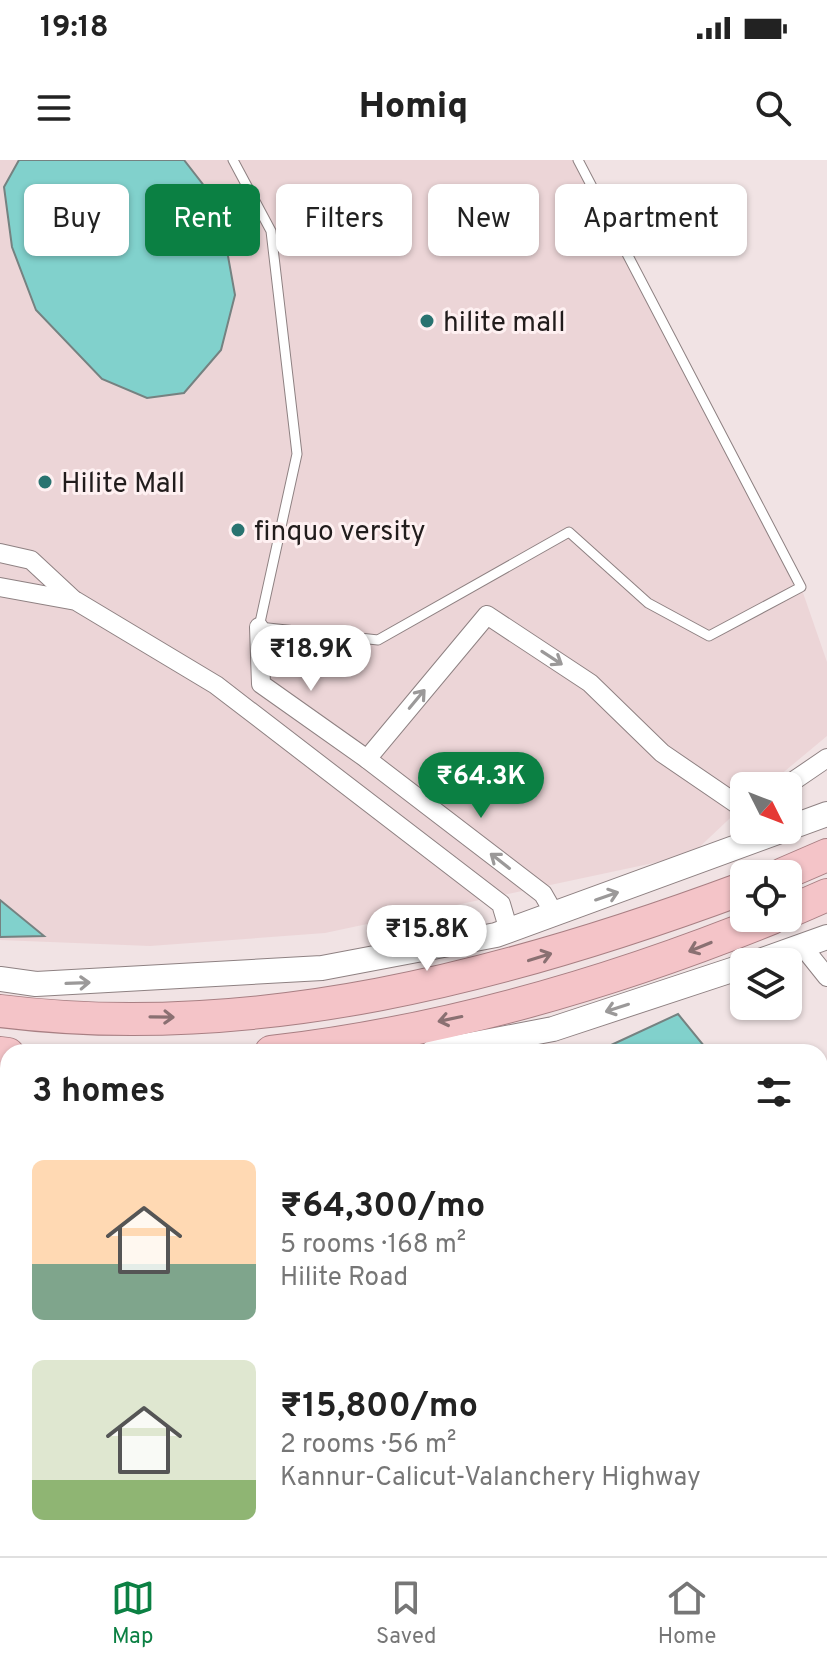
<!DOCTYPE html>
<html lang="en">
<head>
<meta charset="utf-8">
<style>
  :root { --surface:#fff; --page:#f6f6f6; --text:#222; --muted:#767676; --line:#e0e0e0; --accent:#0b8043 }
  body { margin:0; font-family:Overpass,sans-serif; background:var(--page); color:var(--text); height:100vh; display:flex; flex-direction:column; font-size:30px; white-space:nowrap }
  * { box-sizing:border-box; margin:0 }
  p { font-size:26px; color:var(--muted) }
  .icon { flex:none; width:44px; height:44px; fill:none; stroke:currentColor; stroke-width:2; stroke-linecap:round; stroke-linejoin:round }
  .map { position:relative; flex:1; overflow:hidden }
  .side { position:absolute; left:0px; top:884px; width:828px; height:512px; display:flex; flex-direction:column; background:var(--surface); border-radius:24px 24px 0 0; box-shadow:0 2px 6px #0004 }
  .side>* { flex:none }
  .hud { position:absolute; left:24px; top:24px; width:780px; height:72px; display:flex; gap:16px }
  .needle { width:52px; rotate:132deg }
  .buttons { position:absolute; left:730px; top:612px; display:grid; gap:16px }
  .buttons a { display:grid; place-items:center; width:72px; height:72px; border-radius:12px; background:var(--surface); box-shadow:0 2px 6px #0004; font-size:40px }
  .price { position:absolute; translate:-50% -68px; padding:0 18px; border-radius:28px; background:#fff; color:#222; font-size:26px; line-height:52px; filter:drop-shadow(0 2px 4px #0008) }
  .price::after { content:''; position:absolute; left:50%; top:48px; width:24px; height:18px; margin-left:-12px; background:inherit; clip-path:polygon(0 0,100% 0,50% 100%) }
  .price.active { background:var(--accent); color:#fff }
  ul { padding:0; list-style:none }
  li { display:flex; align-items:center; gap:24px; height:200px; padding:0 32px }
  li span { display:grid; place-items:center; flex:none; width:224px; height:160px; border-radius:12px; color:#555 }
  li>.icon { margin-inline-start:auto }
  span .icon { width:96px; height:96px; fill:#fffc; stroke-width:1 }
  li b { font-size:34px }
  h2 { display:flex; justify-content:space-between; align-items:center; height:96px; padding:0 32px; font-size:34px }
  .chip { padding:0 28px; border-radius:12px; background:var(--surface); box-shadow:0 2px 6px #0004; font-size:28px; line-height:72px }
  .chip.active { background:var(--accent); color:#fff }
  .status { display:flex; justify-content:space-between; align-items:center; height:56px; padding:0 40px; background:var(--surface); direction:ltr }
  .status svg { height:22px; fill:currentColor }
  header { display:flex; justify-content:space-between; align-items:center; height:104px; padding:0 32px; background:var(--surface); font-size:36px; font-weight:800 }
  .menu { display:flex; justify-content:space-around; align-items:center; height:112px; border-top:2px solid var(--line); background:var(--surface); font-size:22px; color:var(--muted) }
  .menu a { display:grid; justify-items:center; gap:4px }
  .menu .active { color:var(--accent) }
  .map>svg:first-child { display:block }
  .built { fill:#ecd5d7 }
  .building { fill:#81d1cc; stroke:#758281; stroke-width:2 }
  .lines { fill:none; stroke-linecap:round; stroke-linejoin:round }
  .service-casing { stroke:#8e8182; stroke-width:11 }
  .minor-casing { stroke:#8e8182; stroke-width:20 }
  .tertiary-casing { stroke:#8e8182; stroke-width:26 }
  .trunk-casing { stroke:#a87f83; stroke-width:34 }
  .service { stroke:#fff; stroke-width:9 }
  .minor { stroke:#fff; stroke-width:18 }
  .tertiary { stroke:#fff; stroke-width:24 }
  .trunk { stroke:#f4c4c8; stroke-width:32 }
  .oneway { stroke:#9b9999 }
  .oneway2 { stroke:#8a7072 }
  .poi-dot { fill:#297370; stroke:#fef0f1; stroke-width:3 }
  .labels { text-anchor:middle; stroke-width:6; stroke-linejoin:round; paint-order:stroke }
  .poi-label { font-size:28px; fill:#211c1c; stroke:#fef0f1; text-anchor:start }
</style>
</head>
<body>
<div class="status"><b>19:18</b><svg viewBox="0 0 49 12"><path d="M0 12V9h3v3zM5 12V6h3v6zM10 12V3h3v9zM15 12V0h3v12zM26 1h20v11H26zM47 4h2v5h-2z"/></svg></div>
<header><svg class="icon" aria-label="menu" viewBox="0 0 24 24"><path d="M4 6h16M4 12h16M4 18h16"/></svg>Homiq<svg class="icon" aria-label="search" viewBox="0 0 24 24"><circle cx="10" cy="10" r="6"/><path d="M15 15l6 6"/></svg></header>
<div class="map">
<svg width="827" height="1396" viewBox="0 0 827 1396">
  <rect width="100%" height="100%" fill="#f1e3e4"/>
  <polygon class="built" points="0,0 578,0 801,427 827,502 827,576 767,626 744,626 744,645 691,695 325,773 150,786 0,780"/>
  <g class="building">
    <polygon points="19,0 184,0 205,27 224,74 235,135 221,190 184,233 147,238 102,219 36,150 12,87 4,27"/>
    <polygon points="0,740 44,776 0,777"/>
    <polygon points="678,854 709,892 613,892 609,886"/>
    <polygon points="133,1388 201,1388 209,1396 127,1396"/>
  </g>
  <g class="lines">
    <defs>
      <polyline id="service" points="233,0 271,71 297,294 259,467 378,480 569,372 648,443 709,476 801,427 578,0"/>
      <g id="minor">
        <polyline points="0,393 31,400 74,440"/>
        <polyline points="0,427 76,441 216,525 501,744 509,771"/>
        <polyline points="259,467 261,524 367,599 543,734 555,755"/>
        <polyline points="367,599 487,455 590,523 662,593 744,649"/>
        <polyline points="786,626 827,598"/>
        <polyline points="803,787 827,817"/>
        <polyline points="0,1363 8,1370"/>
        <polyline points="30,1388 39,1396"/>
        <polyline points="353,1388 360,1396"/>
        <polyline points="99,1396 104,1388"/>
      </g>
      <g id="tertiary">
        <polyline points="757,802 827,777"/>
        <polyline points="0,819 36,824 322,808 496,775 827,654"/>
        <polyline points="433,892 553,869 744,806"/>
        <polyline points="0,923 8,924"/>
      </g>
      <g id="trunk">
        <polyline points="783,714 827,695"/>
        <polyline points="788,752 827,735"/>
        <path d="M0 851C255 883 507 816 744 728"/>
        <path d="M271 892C444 872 612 823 772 758"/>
        <polyline points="0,893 8,894"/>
      </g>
    </defs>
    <use href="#service" class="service-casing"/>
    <use href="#minor" class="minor-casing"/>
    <use href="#tertiary" class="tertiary-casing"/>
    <use href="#trunk" class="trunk-casing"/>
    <use href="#service" class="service"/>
    <use href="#minor" class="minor"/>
    <use href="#tertiary" class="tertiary"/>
    <use href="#trunk" class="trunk"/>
  </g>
  <defs><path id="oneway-shaft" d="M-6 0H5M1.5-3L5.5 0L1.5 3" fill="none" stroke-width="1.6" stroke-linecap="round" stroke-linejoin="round" transform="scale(2)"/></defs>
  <g class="oneway">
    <use href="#oneway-shaft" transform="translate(552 498) rotate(33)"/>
    <use href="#oneway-shaft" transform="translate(417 539) rotate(-50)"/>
    <use href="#oneway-shaft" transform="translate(500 701) rotate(-142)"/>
    <use href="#oneway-shaft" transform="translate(607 736) rotate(-19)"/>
    <use href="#oneway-shaft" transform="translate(78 823) rotate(-2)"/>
    <use href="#oneway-shaft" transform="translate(617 848) rotate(162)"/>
  </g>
  <g class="oneway2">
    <use href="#oneway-shaft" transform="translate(700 787) rotate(158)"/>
    <use href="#oneway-shaft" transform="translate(540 797) rotate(-17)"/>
    <use href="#oneway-shaft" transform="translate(162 857) rotate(1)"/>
    <use href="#oneway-shaft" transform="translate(450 859) rotate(168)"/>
  </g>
  <g class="poi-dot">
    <circle cx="427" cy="161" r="8"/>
    <circle cx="45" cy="322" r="8"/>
    <circle cx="238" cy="370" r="8"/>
  </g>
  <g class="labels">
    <g class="poi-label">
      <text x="443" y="171">hilite mall</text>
      <text x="61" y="332">Hilite Mall</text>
      <text x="254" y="380">finquo versity</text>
    </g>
  </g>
</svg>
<div class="buttons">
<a><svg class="needle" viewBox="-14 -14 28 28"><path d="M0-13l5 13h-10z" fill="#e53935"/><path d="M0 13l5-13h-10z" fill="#767676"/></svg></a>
<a><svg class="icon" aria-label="locate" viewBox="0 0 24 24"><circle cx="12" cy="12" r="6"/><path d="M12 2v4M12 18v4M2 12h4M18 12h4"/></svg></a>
<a><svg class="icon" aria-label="layers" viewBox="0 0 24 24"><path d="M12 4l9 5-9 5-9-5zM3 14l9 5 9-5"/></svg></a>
</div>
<b class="price" style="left:311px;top:533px">₹18.9K</b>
<b class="price active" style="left:481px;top:660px">₹64.3K</b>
<b class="price" style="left:427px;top:813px">₹15.8K</b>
<div class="hud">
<a class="chip">Buy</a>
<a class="chip active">Rent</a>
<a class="chip">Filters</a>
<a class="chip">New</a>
<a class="chip">Apartment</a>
</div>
<section class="side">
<h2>3 homes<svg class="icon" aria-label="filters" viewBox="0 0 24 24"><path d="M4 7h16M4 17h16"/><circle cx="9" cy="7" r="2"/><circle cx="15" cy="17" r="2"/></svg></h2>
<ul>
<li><span style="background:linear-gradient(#ffd9b3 65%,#7fa58c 0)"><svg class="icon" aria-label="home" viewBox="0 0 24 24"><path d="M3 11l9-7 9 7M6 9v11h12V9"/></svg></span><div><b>₹64,300/mo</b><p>5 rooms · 168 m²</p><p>Hilite Road</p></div></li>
<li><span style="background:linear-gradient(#dfe7d0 75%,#8fb573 0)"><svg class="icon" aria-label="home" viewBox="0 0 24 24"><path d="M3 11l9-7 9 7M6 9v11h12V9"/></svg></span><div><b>₹15,800/mo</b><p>2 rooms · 56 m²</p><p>Kannur-Calicut-Valanchery Highway</p></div></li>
</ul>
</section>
</div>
<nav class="menu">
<a class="active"><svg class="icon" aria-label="map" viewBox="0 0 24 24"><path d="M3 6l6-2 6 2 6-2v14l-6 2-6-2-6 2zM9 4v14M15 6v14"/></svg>Map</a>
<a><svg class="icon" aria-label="saved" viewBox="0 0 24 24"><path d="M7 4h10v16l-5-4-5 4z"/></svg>Saved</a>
<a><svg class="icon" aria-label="home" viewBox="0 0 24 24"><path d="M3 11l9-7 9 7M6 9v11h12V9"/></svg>Home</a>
</nav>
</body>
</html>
